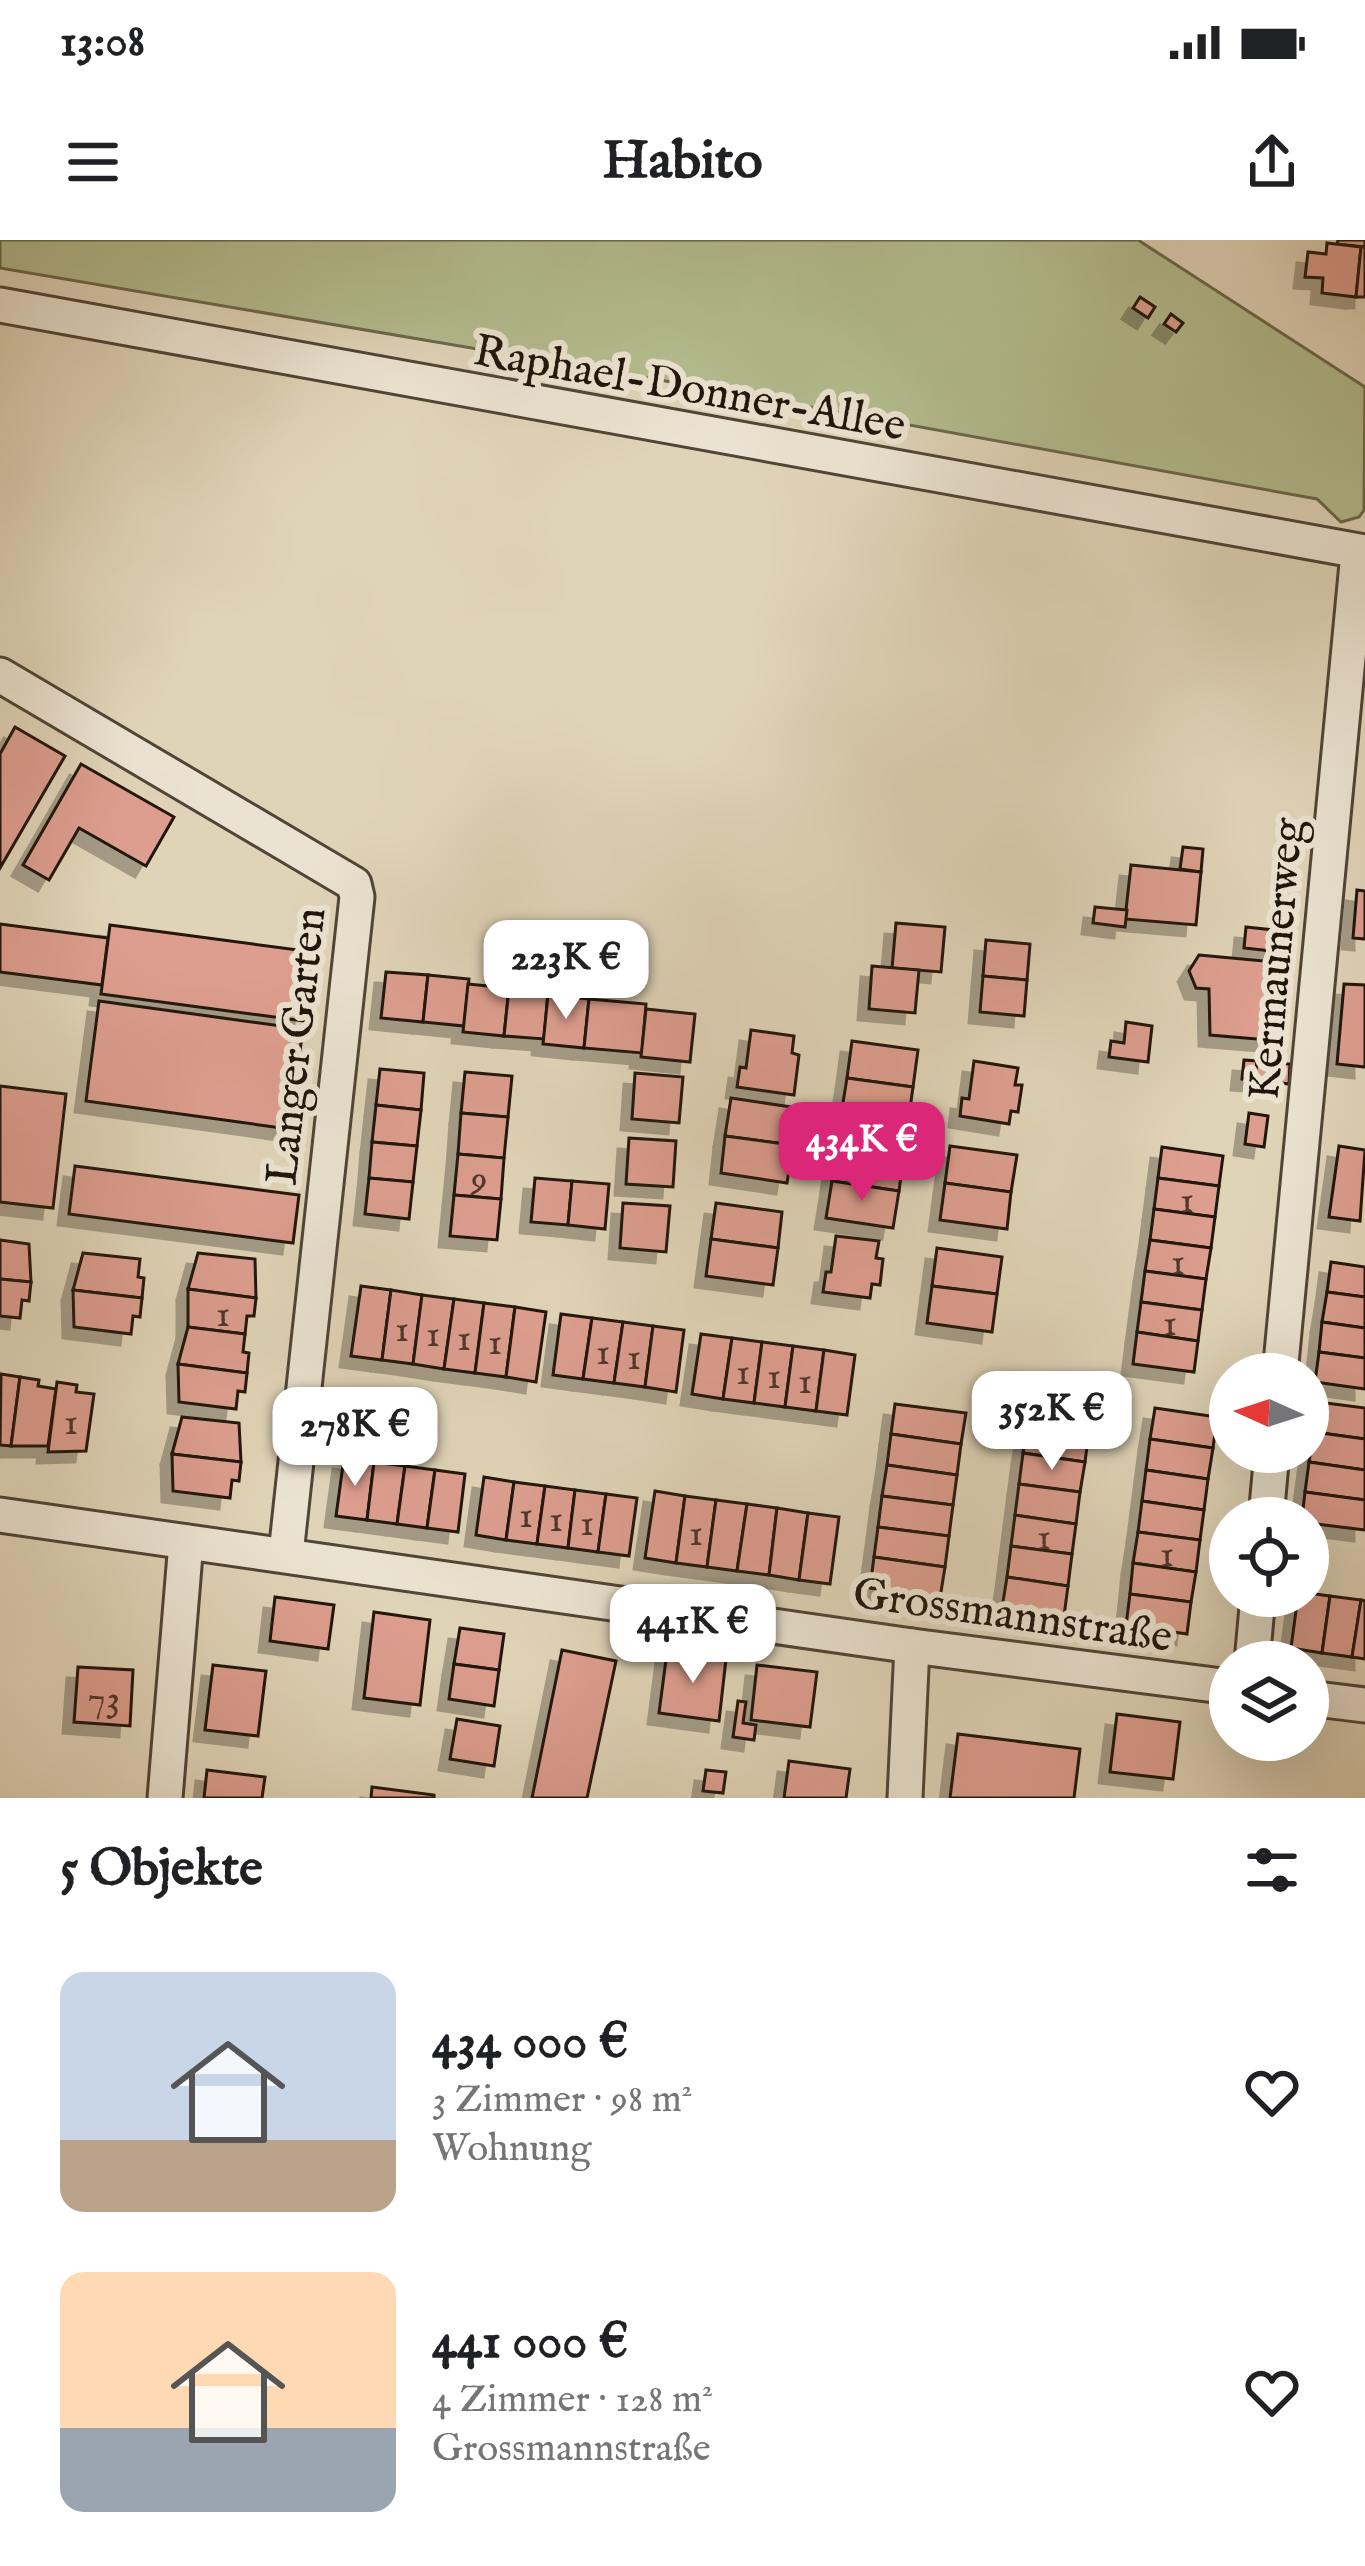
<!DOCTYPE html>
<html lang="de">
<head>
<meta charset="utf-8">
<style>
  :root { --surface:#fff; --page:#f2f2f2; --text:#202124; --muted:#757577; --accent:#db2777 }
  body { margin:0; font-family:"IM FELL English",serif; background:var(--page); color:var(--text); height:100vh; display:flex; flex-direction:column; font-size:45px; white-space:nowrap }
  * { box-sizing:border-box; margin:0 }
  p { font-size:39px; color:var(--muted) }
  .icon { flex:none; width:66px; height:66px; fill:none; stroke:currentColor; stroke-width:2; stroke-linecap:round; stroke-linejoin:round }
  .map { position:relative; height:1558px; overflow:hidden }
  .sheet { display:flex; flex-direction:column; background:var(--surface); flex:1 }
  .sheet>* { flex:none }
  .needle { width:78px; rotate:273deg }
  .controls { position:absolute; left:1209px; top:1113px; display:grid; gap:24px }
  .controls a { display:grid; place-items:center; width:120px; height:120px; border-radius:50%; background:var(--surface); box-shadow:0 12px 48px #0002; font-size:60px }
  .price { position:absolute; translate:-50% -102px; padding:0 27px; border-radius:24px; background:#fff; color:#222; font-size:39px; line-height:78px; filter:drop-shadow(0 3px 6px #0008) }
  .price::after { content:''; position:absolute; left:50%; top:72px; width:36px; height:27px; margin-left:-18px; background:inherit; clip-path:polygon(0 0,100% 0,50% 100%) }
  .price.selected { background:var(--accent); color:#fff }
  ul { padding:0; list-style:none }
  li { display:flex; align-items:center; gap:36px; height:300px; padding:0 60px }
  li span { display:grid; place-items:center; flex:none; width:336px; height:240px; border-radius:24px; color:#555 }
  li>.icon { margin-inline-start:auto }
  span .icon { width:144px; height:144px; fill:#fffc; stroke-width:1 }
  li b { font-size:51px }
  h2 { display:flex; justify-content:space-between; align-items:center; height:144px; padding:0 60px; font-size:51px }
  .status { display:flex; justify-content:space-between; align-items:center; height:84px; padding:0 60px; background:var(--surface); direction:ltr }
  .status svg { height:33px; fill:currentColor }
  header { display:flex; justify-content:space-between; align-items:center; height:156px; padding:0 60px; background:var(--surface); font-size:54px; font-weight:700 }
  .map>svg:first-child { display:block }
  .green { fill:#b3bc8e; stroke:#6a684c; stroke-width:3 }
  .building { fill:#dd9e8f; stroke:#20150b; stroke-width:3; filter:url(#shadow) }
  .lines { fill:none; stroke-linecap:round; stroke-linejoin:round }
  .minor-casing { stroke:#504536; stroke-width:39 }
  .minor { stroke:#ebe3d1; stroke-width:33 }
  .labels { text-anchor:middle; stroke-width:12; stroke-linejoin:round; paint-order:stroke }
  .number-label { font-size:39px; fill:#4f372c }
  .street-label { font-size:45px; fill:#20150b; stroke:#ebe3d1 }
</style>
</head>
<body>
<div class="status"><b>13:08</b><svg viewBox="0 0 49 12"><path d="M0 12V9h3v3zM5 12V6h3v6zM10 12V3h3v9zM15 12V0h3v12zM26 1h20v11H26zM47 4h2v5h-2z"/></svg></div>
<header><svg class="icon" aria-label="menu" viewBox="0 0 24 24"><path d="M4 6h16M4 12h16M4 18h16"/></svg>Habito<svg class="icon" aria-label="share" viewBox="0 0 24 24"><path d="M12 15V3M7 8l5-5 5 5M5 13v7h14v-7"/></svg></header>
<div class="map">
<svg width="1365" height="1558" viewBox="0 0 1365 1558">
  <defs>
    <filter id="shadow"><feDropShadow dx="-11" dy="11" stdDeviation="0" flood-color="#0004"/></filter>
  </defs>
  <rect width="100%" height="100%" fill="#e0d4b8"/>
  <filter id="stains"><feTurbulence type="fractalNoise" baseFrequency=".00167" numOctaves="4"/><feColorMatrix values="0 0 0 0 .2 0 0 0 0 .09 0 0 0 0 .02 0 0 0 .5 -.17"/></filter>
  <radialGradient id="worn" r=".72"><stop offset=".6" stop-color="#630" stop-opacity="0"/><stop offset="1" stop-color="#630" stop-opacity=".3"/></radialGradient>
  <polygon class="green" points="0,0 1138,0 1365,147 1364,270 1359,277 1341,282 1317,259 695,146 0,28"/>
  <g class="building">
    <polygon points="1338,0 1365,0 1365,7 1337,4"/>
    <polygon points="1327,3 1361,7 1356,57 1322,53 1323,38 1305,37 1308,12 1326,14"/>
    <polygon points="1361,7 1365,7 1365,57 1356,57"/>
    <polygon points="1140,57 1155,67 1148,78 1133,68"/>
    <polygon points="1171,74 1183,83 1176,92 1164,84"/>
    <polygon points="15,487 65,516 0,628 0,514"/>
    <polygon points="81,524 174,577 146,626 79,588 49,640 23,625"/>
    <polygon points="1183,607 1203,609 1201,632 1180,629"/>
    <polygon points="1131,625 1201,632 1196,685 1125,679"/>
    <polygon points="1357,650 1365,651 1365,699 1353,698"/>
    <polygon points="1095,667 1127,670 1125,687 1093,683"/>
    <polygon points="896,683 945,687 941,732 892,728"/>
    <polygon points="0,684 108,698 102,745 0,732"/>
    <polygon points="110,685 313,712 304,781 101,754"/>
    <polygon points="1246,687 1283,691 1281,712 1244,708"/>
    <polygon points="986,700 1030,704 1027,740 983,736"/>
    <polygon points="1199,715 1275,722 1268,800 1210,795 1209,749 1196,748 1189,731"/>
    <polygon points="872,726 919,730 915,773 869,769"/>
    <polygon points="386,732 428,735 423,782 381,778"/>
    <polygon points="428,735 469,739 464,786 423,782"/>
    <polygon points="983,736 1027,740 1024,776 980,772"/>
    <polygon points="468,744 509,748 504,796 463,792"/>
    <polygon points="1344,744 1365,745 1365,827 1337,824"/>
    <polygon points="509,748 548,752 544,799 504,796"/>
    <polygon points="548,755 589,759 584,808 543,804"/>
    <polygon points="589,759 646,764 642,813 584,808"/>
    <polygon points="99,761 303,789 289,889 86,861"/>
    <polygon points="646,769 695,774 690,822 641,817"/>
    <polygon points="1126,782 1152,786 1148,822 1109,817 1111,801 1124,803"/>
    <polygon points="751,790 794,796 792,813 799,815 794,855 737,847 740,827 746,828"/>
    <polygon points="852,801 918,810 913,847 847,838"/>
    <polygon points="1244,820 1257,821 1255,840 1242,839"/>
    <polygon points="974,821 1018,828 1015,845 1022,845 1018,872 1011,871 1009,884 960,876 962,858 969,859"/>
    <polygon points="1257,821 1290,824 1289,844 1255,840"/>
    <polygon points="380,829 424,833 421,870 376,865"/>
    <polygon points="465,832 512,836 508,877 461,873"/>
    <polygon points="635,833 683,837 679,883 632,879"/>
    <polygon points="847,838 913,847 908,884 841,875"/>
    <polygon points="0,846 66,854 53,968 0,962"/>
    <polygon points="731,858 798,868 793,905 725,896"/>
    <polygon points="376,865 421,870 417,906 372,902"/>
    <polygon points="461,873 508,877 504,918 458,914"/>
    <polygon points="1249,873 1268,876 1264,907 1245,904"/>
    <polygon points="725,896 793,905 787,943 721,933"/>
    <polygon points="629,898 676,901 673,947 626,944"/>
    <polygon points="372,902 417,906 413,942 369,938"/>
    <polygon points="837,904 904,914 899,951 832,941"/>
    <polygon points="950,906 1017,915 1011,952 945,943"/>
    <polygon points="1339,906 1365,910 1360,981 1329,977"/>
    <polygon points="1162,907 1223,916 1219,946 1158,938"/>
    <polygon points="458,914 504,918 501,959 454,955"/>
    <polygon points="75,926 299,955 293,1003 69,974"/>
    <polygon points="369,938 413,942 409,979 365,974"/>
    <polygon points="535,938 572,941 568,985 531,982"/>
    <polygon points="1158,938 1219,946 1215,977 1154,969"/>
    <polygon points="572,941 609,944 605,989 568,985"/>
    <polygon points="832,941 899,951 893,988 826,978"/>
    <polygon points="945,943 1011,952 1007,989 940,980"/>
    <polygon points="454,955 501,959 497,1000 450,996"/>
    <polygon points="623,963 670,966 666,1012 620,1008"/>
    <polygon points="716,963 782,972 778,1008 711,999"/>
    <polygon points="1154,969 1215,977 1211,1008 1150,1000"/>
    <polygon points="836,996 879,1001 876,1018 883,1019 880,1045 872,1044 870,1058 823,1052 826,1032 831,1032"/>
    <polygon points="711,999 778,1008 773,1045 706,1036"/>
    <polygon points="0,1000 29,1004 31,1042 0,1039"/>
    <polygon points="1150,1000 1211,1008 1206,1039 1145,1031"/>
    <polygon points="937,1008 1002,1017 997,1054 932,1046"/>
    <polygon points="83,1013 140,1019 138,1037 144,1038 142,1058 73,1050"/>
    <polygon points="198,1013 255,1019 256,1058 188,1049"/>
    <polygon points="1331,1022 1365,1027 1365,1057 1327,1052"/>
    <polygon points="1145,1031 1206,1039 1202,1070 1141,1062"/>
    <polygon points="0,1039 31,1042 29,1061 22,1060 20,1078 0,1076"/>
    <polygon points="361,1046 391,1050 382,1120 351,1116"/>
    <polygon points="932,1046 997,1054 992,1092 927,1083"/>
    <polygon points="188,1049 256,1058 254,1076 247,1076 245,1094 188,1087"/>
    <polygon points="73,1050 142,1058 140,1077 133,1076 131,1094 74,1087"/>
    <polygon points="391,1050 422,1055 413,1124 382,1120"/>
    <polygon points="1327,1052 1365,1057 1365,1088 1322,1082"/>
    <polygon points="422,1055 454,1059 444,1129 413,1124"/>
    <polygon points="454,1059 484,1063 475,1133 444,1129"/>
    <polygon points="1141,1062 1202,1070 1198,1101 1137,1092"/>
    <polygon points="484,1063 515,1067 506,1137 475,1133"/>
    <polygon points="515,1067 546,1072 536,1142 506,1137"/>
    <polygon points="561,1074 592,1078 583,1139 553,1135"/>
    <polygon points="592,1078 623,1082 614,1143 583,1139"/>
    <polygon points="623,1082 653,1086 645,1147 614,1143"/>
    <polygon points="1322,1082 1365,1088 1365,1118 1319,1112"/>
    <polygon points="653,1086 684,1090 676,1152 645,1147"/>
    <polygon points="188,1087 245,1094 243,1112 249,1113 247,1133 178,1124"/>
    <polygon points="1137,1092 1198,1101 1194,1132 1133,1124"/>
    <polygon points="701,1094 732,1098 723,1159 692,1154"/>
    <polygon points="732,1098 762,1102 754,1163 723,1159"/>
    <polygon points="762,1102 793,1106 785,1167 754,1163"/>
    <polygon points="793,1106 824,1110 816,1171 785,1167"/>
    <polygon points="824,1110 855,1115 847,1175 816,1171"/>
    <polygon points="1319,1112 1365,1118 1365,1149 1315,1142"/>
    <polygon points="178,1124 247,1133 245,1152 238,1151 236,1169 179,1162"/>
    <polygon points="1,1134 20,1137 11,1206 0,1205"/>
    <polygon points="20,1137 39,1140 38,1146 56,1149 48,1206 11,1206"/>
    <polygon points="57,1142 77,1145 76,1152 94,1154 86,1211 48,1212"/>
    <polygon points="1032,1151 1093,1160 1089,1191 1028,1182"/>
    <polygon points="1318,1162 1365,1168 1365,1199 1314,1192"/>
    <polygon points="895,1164 966,1173 961,1204 891,1194"/>
    <polygon points="1155,1168 1217,1177 1213,1208 1150,1199"/>
    <polygon points="182,1177 239,1183 241,1222 172,1214"/>
    <polygon points="1028,1182 1089,1191 1085,1222 1023,1213"/>
    <polygon points="1314,1192 1365,1199 1365,1230 1309,1222"/>
    <polygon points="891,1194 961,1204 957,1235 887,1225"/>
    <polygon points="1150,1199 1213,1208 1208,1239 1146,1230"/>
    <polygon points="1023,1213 1085,1222 1080,1252 1019,1244"/>
    <polygon points="172,1214 241,1222 239,1241 232,1240 230,1258 173,1251"/>
    <polygon points="344,1218 374,1222 367,1280 336,1276"/>
    <polygon points="374,1222 405,1226 397,1284 367,1280"/>
    <polygon points="1309,1222 1365,1230 1365,1260 1305,1252"/>
    <polygon points="887,1225 957,1235 953,1265 882,1256"/>
    <polygon points="405,1226 435,1230 427,1288 397,1284"/>
    <polygon points="435,1230 465,1234 458,1292 427,1288"/>
    <polygon points="1146,1230 1208,1239 1204,1270 1142,1261"/>
    <polygon points="484,1237 514,1242 506,1300 476,1295"/>
    <polygon points="514,1242 545,1246 537,1304 506,1300"/>
    <polygon points="1019,1244 1080,1252 1076,1284 1015,1275"/>
    <polygon points="545,1246 575,1250 568,1308 537,1304"/>
    <polygon points="575,1250 606,1254 598,1312 568,1308"/>
    <polygon points="655,1251 685,1256 676,1323 645,1318"/>
    <polygon points="1305,1252 1365,1260 1365,1290 1308,1283 1308,1278 1302,1278"/>
    <polygon points="606,1254 637,1258 629,1316 598,1312"/>
    <polygon points="685,1256 716,1260 707,1327 676,1323"/>
    <polygon points="882,1256 953,1265 949,1296 878,1287"/>
    <polygon points="716,1260 747,1264 737,1331 707,1327"/>
    <polygon points="1142,1261 1204,1270 1200,1300 1138,1292"/>
    <polygon points="747,1264 777,1268 769,1335 737,1331"/>
    <polygon points="777,1268 808,1273 799,1340 769,1335"/>
    <polygon points="808,1273 839,1277 830,1344 799,1340"/>
    <polygon points="1015,1275 1076,1284 1072,1314 1011,1306"/>
    <polygon points="878,1287 949,1296 945,1327 874,1317"/>
    <polygon points="1138,1292 1200,1300 1196,1332 1133,1323"/>
    <polygon points="1011,1306 1072,1314 1068,1346 1007,1337"/>
    <polygon points="874,1317 945,1327 940,1358 870,1348"/>
    <polygon points="1133,1323 1196,1332 1191,1362 1130,1354"/>
    <polygon points="1007,1337 1068,1346 1064,1376 1002,1368"/>
    <polygon points="1308,1353 1330,1356 1322,1413 1291,1408 1298,1356 1308,1356"/>
    <polygon points="1130,1354 1191,1362 1187,1394 1126,1385"/>
    <polygon points="1330,1356 1361,1360 1352,1417 1322,1413"/>
    <polygon points="275,1357 334,1365 328,1409 270,1401"/>
    <polygon points="1361,1360 1365,1361 1365,1419 1352,1417"/>
    <polygon points="374,1372 430,1380 420,1465 364,1458"/>
    <polygon points="460,1388 504,1394 499,1430 454,1424"/>
    <polygon points="562,1410 616,1421 587,1558 532,1558"/>
    <polygon points="667,1412 726,1419 719,1481 659,1473"/>
    <polygon points="454,1424 499,1430 494,1466 449,1459"/>
    <polygon points="213,1425 266,1431 258,1496 205,1490"/>
    <polygon points="757,1425 817,1432 810,1487 751,1480"/>
    <polygon points="78,1427 133,1430 130,1486 74,1482"/>
    <polygon points="738,1461 746,1462 743,1483 756,1485 754,1500 733,1497"/>
    <polygon points="1117,1474 1180,1482 1173,1539 1110,1532"/>
    <polygon points="457,1479 500,1486 494,1526 450,1519"/>
    <polygon points="958,1494 1080,1509 1074,1558 950,1558"/>
    <polygon points="789,1521 850,1529 846,1558 784,1558"/>
    <polygon points="207,1530 265,1537 262,1558 204,1558"/>
    <polygon points="706,1530 726,1532 723,1553 703,1551"/>
    <polygon points="372,1547 434,1555 434,1558 371,1558"/>
  </g>
  <g class="lines">
    <defs>
      <g id="minor">
        <polyline points="0,65 1365,312"/>
        <polyline points="0,435 354,644 357,657 286,1314"/>
        <polyline points="1280,1134 1358,313"/>
        <polyline points="0,1275 912,1406 1230,1447"/>
        <polyline points="1266,1278 1272,1212"/>
        <polyline points="1252,1422 1258,1356"/>
        <polyline points="1308,1458 1365,1465"/>
        <polyline points="165,1558 186,1302"/>
        <polyline points="905,1558 912,1406"/>
      </g>
    </defs>
    <use href="#minor" class="minor-casing"/>
    <use href="#minor" class="minor"/>
  </g>
  <g class="labels">
    <g class="number-label">
      <text x="479" y="951">9</text>
      <text x="1187" y="972">1</text>
      <text x="1178" y="1034">1</text>
      <text x="223" y="1086">1</text>
      <text x="1170" y="1095">1</text>
      <text x="402" y="1101">1</text>
      <text x="433" y="1106">1</text>
      <text x="464" y="1110">1</text>
      <text x="495" y="1114">1</text>
      <text x="603" y="1124">1</text>
      <text x="634" y="1129">1</text>
      <text x="743" y="1144">1</text>
      <text x="774" y="1148">1</text>
      <text x="805" y="1153">1</text>
      <text x="71" y="1194">1</text>
      <text x="526" y="1287">1</text>
      <text x="556" y="1291">1</text>
      <text x="587" y="1295">1</text>
      <text x="696" y="1305">1</text>
      <text x="1044" y="1309">1</text>
      <text x="1167" y="1326">1</text>
      <text x="104" y="1470">73</text>
    </g>
    <g class="street-label">
      <text transform="translate(690 146) rotate(10)" y="16">Raphael-Donner-Allee</text>
      <text transform="translate(1274 719) rotate(-85)" y="16">Kermaunerweg</text>
      <text transform="translate(294 806) rotate(-84)" y="16">Langer Garten</text>
      <text transform="translate(1013 1373) rotate(8)" y="16">Grossmannstraße</text>
    </g>
  </g>
  <rect width="100%" height="100%" filter="url(#stains)"/>
  <rect width="100%" height="100%" fill="url(#worn)"/>
</svg>
<div class="controls">
<a><svg class="needle" viewBox="-14 -14 28 28"><path d="M0-13l5 13h-10z" fill="#e53935"/><path d="M0 13l5-13h-10z" fill="#757577"/></svg></a>
<a><svg class="icon" aria-label="locate" viewBox="0 0 24 24"><circle cx="12" cy="12" r="6"/><path d="M12 2v4M12 18v4M2 12h4M18 12h4"/></svg></a>
<a><svg class="icon" aria-label="layers" viewBox="0 0 24 24"><path d="M12 4l9 5-9 5-9-5zM3 14l9 5 9-5"/></svg></a>
</div>
<b class="price" style="left:566px;top:782px">223K €</b>
<b class="price selected" style="left:862px;top:964px">434K €</b>
<b class="price" style="left:1052px;top:1233px">352K €</b>
<b class="price" style="left:355px;top:1249px">278K €</b>
<b class="price" style="left:693px;top:1446px">441K €</b>
</div>
<section class="sheet">
<h2>5 Objekte<svg class="icon" aria-label="filters" viewBox="0 0 24 24"><path d="M4 7h16M4 17h16"/><circle cx="9" cy="7" r="2"/><circle cx="15" cy="17" r="2"/></svg></h2>
<ul>
<li><span style="background:linear-gradient(#c9d6e8 70%,#b9a48a 0)"><svg class="icon" aria-label="home" viewBox="0 0 24 24"><path d="M3 11l9-7 9 7M6 9v11h12V9"/></svg></span><div><b>434 000 €</b><p>3 Zimmer · 98 m²</p><p>Wohnung</p></div><svg class="icon" aria-label="heart" viewBox="0 0 24 24"><path d="M12 20l-8-8c-3-5 5-10 8-4 3-6 11-1 8 4z"/></svg></li>
<li><span style="background:linear-gradient(#ffd9b3 65%,#9aa5b1 0)"><svg class="icon" aria-label="home" viewBox="0 0 24 24"><path d="M3 11l9-7 9 7M6 9v11h12V9"/></svg></span><div><b>441 000 €</b><p>4 Zimmer · 128 m²</p><p>Grossmannstraße</p></div><svg class="icon" aria-label="heart" viewBox="0 0 24 24"><path d="M12 20l-8-8c-3-5 5-10 8-4 3-6 11-1 8 4z"/></svg></li>
</ul>
</section>
</body>
</html>
